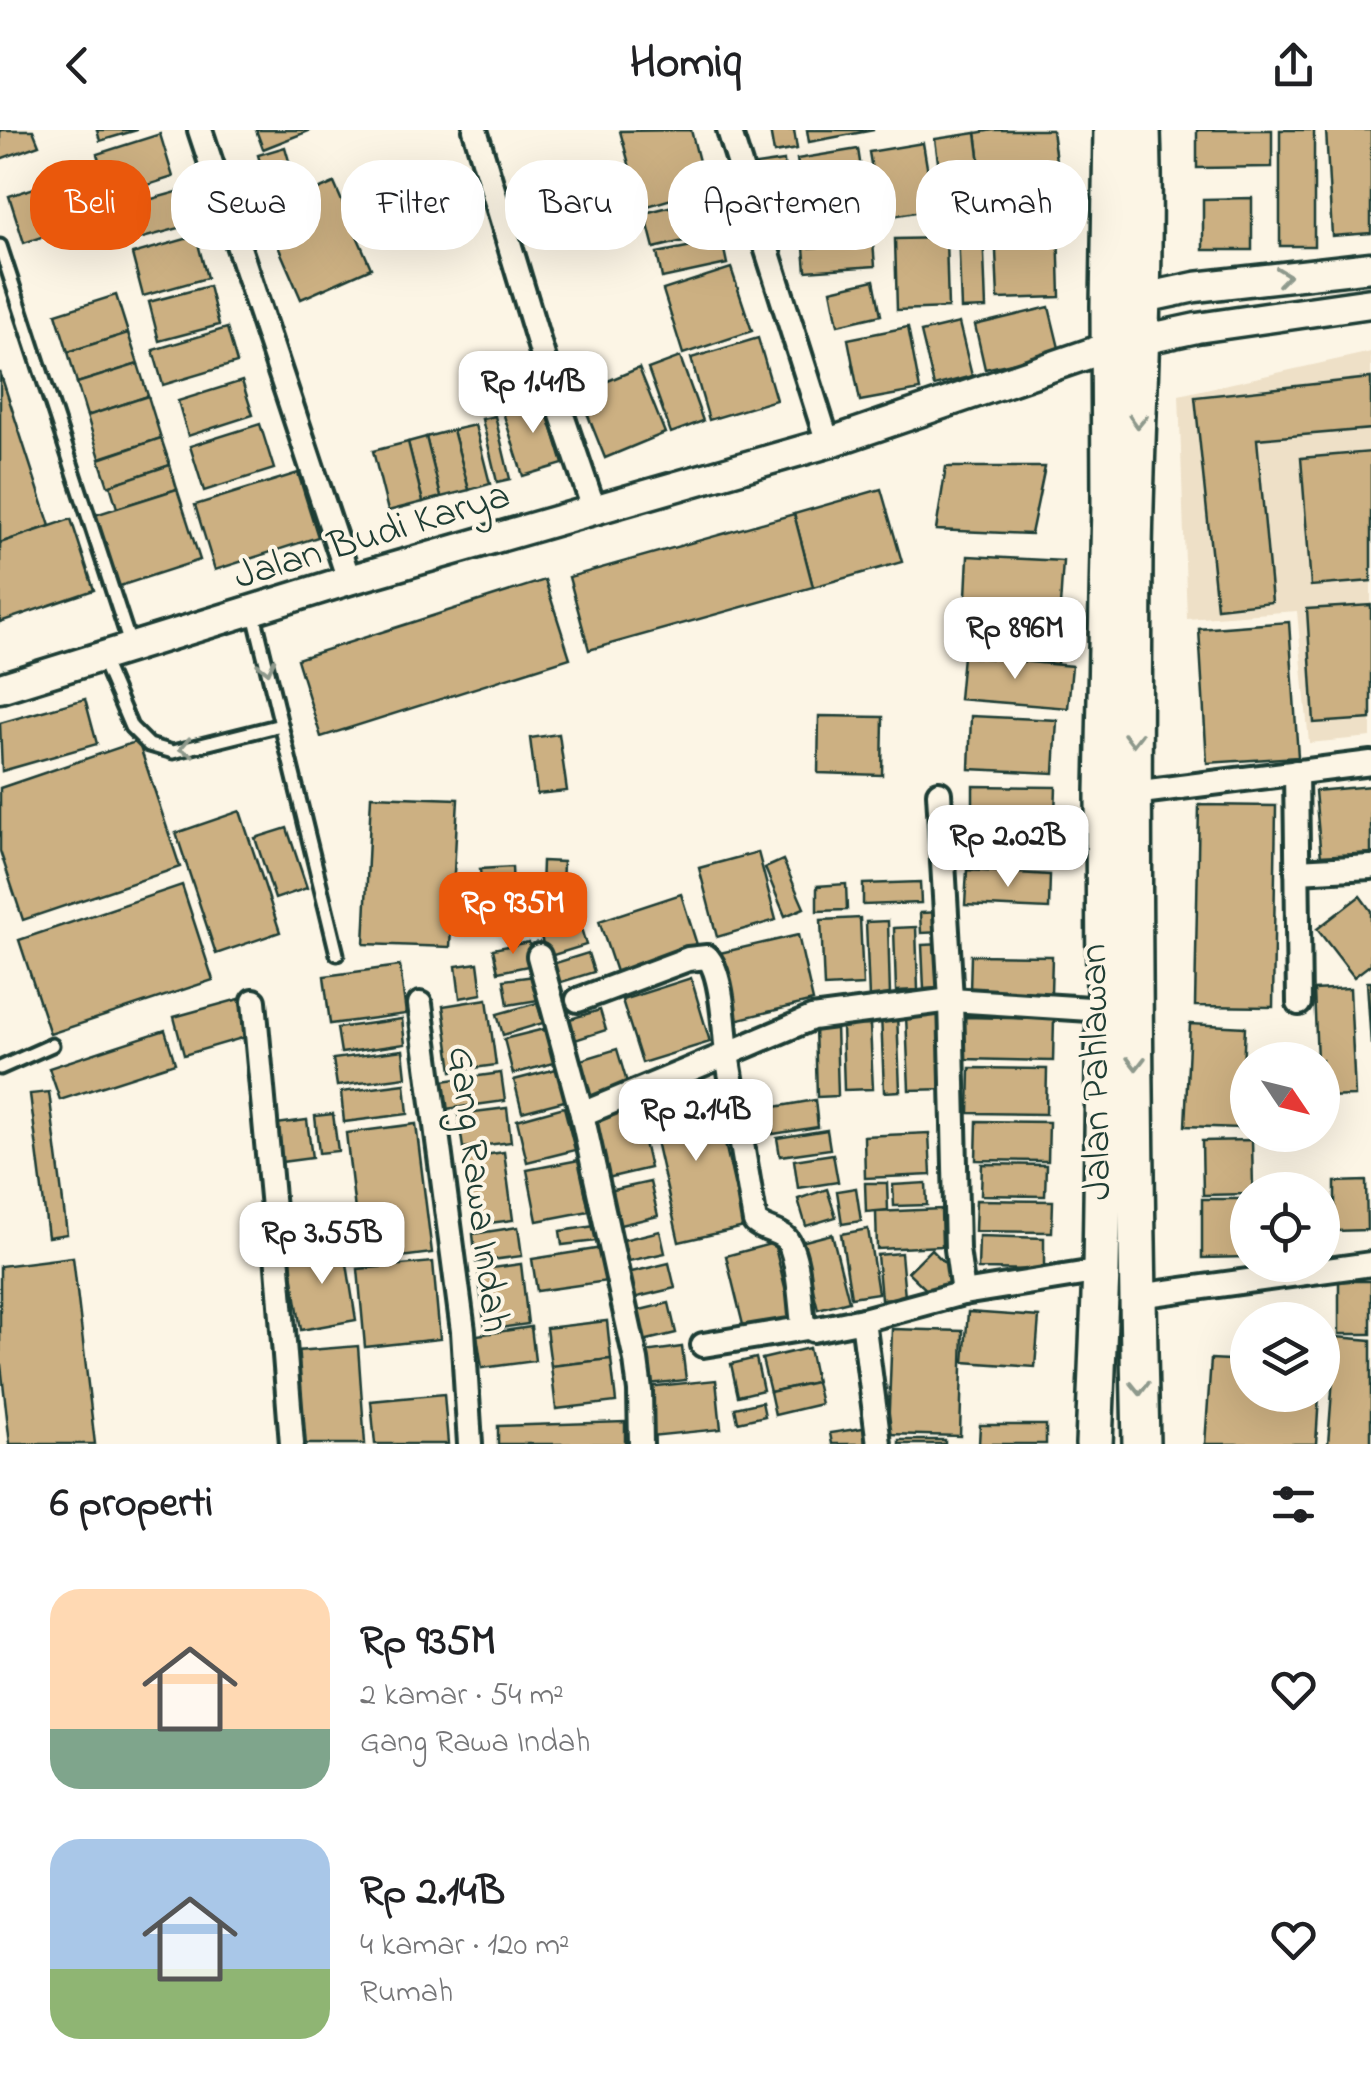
<!DOCTYPE html>
<html lang="id">
<head>
<meta charset="utf-8">
<style>
  :root { --surface:#fff; --page:#f6f6f6; --text:#202124; --muted:#757577; --accent:#ea580c }
  body { margin:0; font-family:"Indie Flower",sans-serif; background:var(--page); color:var(--text); height:100vh; display:flex; flex-direction:column; font-size:38px; white-space:nowrap }
  * { box-sizing:border-box; margin:0 }
  p { font-size:32px; color:var(--muted) }
  .icon { flex:none; width:55px; height:55px; fill:none; stroke:currentColor; stroke-width:2; stroke-linecap:round; stroke-linejoin:round }
  .map { position:relative; height:1314px; overflow:hidden }
  .side { display:flex; flex-direction:column; background:var(--surface); flex:1 }
  .side>* { flex:none }
  .guide { position:absolute; left:30px; top:30px; width:1312px; height:90px; display:flex; gap:20px }
  .needle { width:65px; rotate:125deg }
  .controls { position:absolute; left:1230px; top:912px; display:grid; gap:20px }
  .controls a { display:grid; place-items:center; width:110px; height:110px; border-radius:50%; background:var(--surface); box-shadow:0 10px 40px #0002; font-size:50px }
  .price { position:absolute; translate:-50% -85px; padding:0 22px; border-radius:20px; background:#fff; color:#222; font-size:32px; line-height:65px; filter:drop-shadow(0 2px 5px #0008) }
  .price::after { content:''; position:absolute; left:50%; top:60px; width:30px; height:22px; margin-left:-15px; background:inherit; clip-path:polygon(0 0,100% 0,50% 100%) }
  .price.active { background:var(--accent); color:#fff }
  ul { padding:0; list-style:none }
  li { display:flex; align-items:center; gap:30px; height:250px; padding:0 50px }
  li span { display:grid; place-items:center; flex:none; width:280px; height:200px; border-radius:30px; color:#555 }
  li>.icon { margin-inline-start:auto }
  span .icon { width:120px; height:120px; fill:#fffc; stroke-width:1 }
  li b { font-size:42px }
  h2 { display:flex; justify-content:space-between; align-items:center; height:120px; padding:0 50px; font-size:42px }
  .pill { padding:0 35px; border-radius:40px; background:var(--surface); box-shadow:0 10px 40px #0002; font-size:35px; line-height:90px }
  .pill.active { background:var(--accent); color:#fff }
  header { display:flex; justify-content:space-between; align-items:center; height:130px; padding:0 50px; background:var(--surface); font-size:45px; font-weight:700 }
  .map>svg:first-child { display:block }
  .built { fill:#eee0c7 }
  .building { fill:#ccb082; stroke:#1f3d34; stroke-width:2.5 }
  .lines { fill:none; stroke-linecap:round; stroke-linejoin:round }
  .service-casing { stroke:#1f3d34; stroke-width:19 }
  .minor-casing { stroke:#1f3d34; stroke-width:30 }
  .tertiary-casing { stroke:#1f3d34; stroke-width:35 }
  .trunk-casing { stroke:#1f3d34; stroke-width:42 }
  .service { stroke:#fcf5e5; stroke-width:11 }
  .minor { stroke:#fcf5e5; stroke-width:22 }
  .tertiary { stroke:#fcf5e5; stroke-width:28 }
  .trunk { stroke:#fcf5e5; stroke-width:35 }
  .oneway { stroke:#8e998c }
  .labels { text-anchor:middle; stroke-width:8; stroke-linejoin:round; paint-order:stroke }
  .street-label { font-size:40px; fill:#1f3d34; stroke:#fcf5e5 }
</style>
</head>
<body>
<header><svg class="icon" aria-label="back" viewBox="0 0 24 24"><path d="M15 5l-7 7 7 7"/></svg>Homiq<svg class="icon" aria-label="share" viewBox="0 0 24 24"><path d="M12 15V3M7 8l5-5 5 5M5 13v7h14v-7"/></svg></header>
<div class="map">
<svg width="1371" height="1314" viewBox="0 0 1371 1314">
  <rect width="100%" height="100%" fill="#fcf5e5"/>
  <filter id="ink" filterUnits="userSpaceOnUse"><feTurbulence type="fractalNoise" baseFrequency=".01" numOctaves="2"/><feDisplacementMap in="SourceGraphic" scale="20" xChannelSelector="R" yChannelSelector="G"/><feConvolveMatrix kernelMatrix="1 2 1 2 8 2 1 2 1" color-interpolation-filters="sRGB"/></filter>
  <g filter="url(#ink)">
    <polygon class="built" points="1371,222 1371,607 1309,613 1297,481 1187,489 1179,265"/>
    <g class="building">
      <polygon points="0,0 33,0 39,15 0,29"/>
      <polygon points="97,0 137,0 100,11"/>
      <polygon points="256,0 309,0 309,1 263,19"/>
      <polygon points="691,0 706,59 641,78 620,1"/>
      <polygon points="770,0 794,0 797,19 774,23"/>
      <polygon points="807,0 874,0 809,12"/>
      <polygon points="993,0 1052,0 1060,61 985,72 976,3"/>
      <polygon points="1197,0 1272,0 1272,37 1197,38"/>
      <rect x="1280" y="0" width="34" height="116"/>
      <polygon points="1326,0 1371,0 1371,103 1332,106"/>
      <polygon points="976,3 985,72 944,78 935,9"/>
      <polygon points="160,4 173,47 110,67 97,24"/>
      <polygon points="923,13 934,79 880,88 869,22"/>
      <polygon points="285,17 291,38 264,46 258,25"/>
      <polygon points="858,19 868,85 807,94 797,29"/>
      <polygon points="784,31 787,60 759,63 756,35"/>
      <polygon points="50,53 65,99 24,113 9,66"/>
      <polygon points="334,53 371,138 301,169 264,84"/>
      <polygon points="184,60 194,94 121,114 112,80"/>
      <polygon points="708,67 717,103 654,118 645,83"/>
      <polygon points="1252,68 1252,120 1203,120 1203,69"/>
      <polygon points="1058,94 1060,167 998,169 995,97"/>
      <polygon points="983,97 986,178 961,179 958,98"/>
      <polygon points="196,106 207,148 143,166 132,124"/>
      <polygon points="946,108 948,178 897,180 895,109"/>
      <polygon points="722,110 727,134 662,148 657,123"/>
      <polygon points="873,113 875,136 806,141 804,118"/>
      <polygon points="731,138 752,201 683,224 663,160"/>
      <polygon points="874,150 881,185 838,195 831,160"/>
      <polygon points="209,156 219,195 159,211 149,172"/>
      <polygon points="116,165 128,203 68,222 56,184"/>
      <polygon points="1049,177 1060,222 985,239 975,195"/>
      <polygon points="959,193 972,246 934,256 921,202"/>
      <polygon points="908,197 920,260 860,271 848,209"/>
      <polygon points="227,198 237,233 163,255 153,220"/>
      <polygon points="128,203 138,234 77,253 68,222"/>
      <polygon points="758,208 776,270 709,290 691,228"/>
      <polygon points="680,227 703,291 671,303 648,239"/>
      <polygon points="138,234 148,266 87,286 77,253"/>
      <polygon points="639,238 665,303 605,328 579,263"/>
      <polygon points="0,242 50,396 0,413"/>
      <polygon points="1371,248 1371,299 1257,309 1272,472 1217,478 1195,267"/>
      <polygon points="242,251 253,285 188,306 178,271"/>
      <polygon points="148,266 161,308 100,328 87,286"/>
      <polygon points="542,266 563,334 523,346 502,279"/>
      <polygon points="495,286 510,349 497,352 482,289"/>
      <polygon points="260,294 274,339 204,361 190,316"/>
      <polygon points="475,295 490,354 469,360 453,300"/>
      <polygon points="453,300 469,360 441,367 426,307"/>
      <polygon points="426,307 441,367 423,372 408,312"/>
      <polygon points="161,308 170,335 108,356 99,329"/>
      <polygon points="408,312 423,372 388,381 373,321"/>
      <polygon points="1371,322 1371,451 1311,456 1301,328"/>
      <polygon points="170,335 177,359 117,378 110,355"/>
      <polygon points="946,337 1045,337 1031,404 936,400"/>
      <polygon points="298,343 318,407 215,440 195,375"/>
      <polygon points="177,359 200,430 117,457 95,385"/>
      <polygon points="881,359 902,432 813,457 794,384"/>
      <polygon points="794,384 813,457 589,520 569,447"/>
      <polygon points="71,389 94,460 0,492 0,413"/>
      <polygon points="968,426 1063,431 1059,491 965,486"/>
      <polygon points="545,450 570,528 321,607 297,529"/>
      <polygon points="1371,475 1371,589 1314,593 1307,479"/>
      <polygon points="1289,492 1298,627 1207,633 1199,499"/>
      <polygon points="965,499 1059,506 1057,534 963,526"/>
      <polygon points="963,526 1072,536 1068,578 959,569"/>
      <polygon points="85,569 97,614 2,641 0,593"/>
      <polygon points="819,586 883,587 882,645 818,643"/>
      <polygon points="971,586 1057,590 1054,643 969,639"/>
      <polygon points="559,604 567,661 537,664 530,608"/>
      <polygon points="138,611 180,737 23,790 0,721 0,658"/>
      <polygon points="973,656 1056,657 1055,684 973,682"/>
      <polygon points="1371,656 1371,723 1321,728 1315,661"/>
      <polygon points="371,666 458,669 450,817 364,814"/>
      <polygon points="1199,675 1276,676 1273,877 1195,876"/>
      <polygon points="240,681 280,802 216,824 176,703"/>
      <polygon points="976,697 1053,702 1050,733 974,728"/>
      <polygon points="287,698 307,758 275,769 255,708"/>
      <polygon points="758,722 776,790 717,807 699,738"/>
      <polygon points="783,730 804,778 785,786 765,738"/>
      <polygon points="542,731 563,732 562,760 541,760"/>
      <polygon points="512,737 513,759 482,762 480,739"/>
      <polygon points="967,740 1050,745 1049,779 965,775"/>
      <polygon points="920,752 921,773 863,775 863,754"/>
      <polygon points="846,754 847,780 817,781 817,756"/>
      <polygon points="182,755 213,850 50,904 19,810"/>
      <polygon points="681,764 698,818 617,845 599,791"/>
      <polygon points="1360,766 1371,781 1371,834 1354,847 1317,799"/>
      <polygon points="942,782 943,802 921,803 920,783"/>
      <polygon points="578,788 586,815 547,827 539,800"/>
      <polygon points="860,788 863,855 824,857 821,790"/>
      <polygon points="888,791 890,867 869,868 866,792"/>
      <polygon points="916,797 918,860 896,861 894,798"/>
      <polygon points="798,805 813,871 735,890 720,823"/>
      <polygon points="529,812 533,835 498,842 493,819"/>
      <polygon points="944,814 946,858 924,859 922,815"/>
      <polygon points="588,823 594,842 555,854 549,835"/>
      <polygon points="971,825 1052,826 1051,863 970,862"/>
      <polygon points="478,833 482,864 460,868 456,836"/>
      <polygon points="400,836 406,884 330,894 324,846"/>
      <polygon points="535,846 538,870 508,875 504,850"/>
      <polygon points="691,848 710,912 642,933 622,870"/>
      <polygon points="1367,852 1371,852 1371,915"/>
      <polygon points="1350,858 1355,966 1322,967 1322,930 1317,930 1314,860"/>
      <polygon points="239,869 249,906 184,925 174,887"/>
      <polygon points="487,869 496,935 452,941 443,876"/>
      <polygon points="537,873 543,893 503,905 497,884"/>
      <polygon points="600,880 606,900 569,912 563,891"/>
      <polygon points="881,883 897,883 900,961 884,962"/>
      <polygon points="943,883 947,959 909,960 906,885"/>
      <polygon points="965,887 1054,889 1053,931 964,929"/>
      <polygon points="402,889 405,914 341,923 337,898"/>
      <polygon points="1190,894 1245,897 1240,998 1185,996"/>
      <polygon points="836,895 838,966 817,967 815,896"/>
      <polygon points="870,895 873,959 844,960 842,896"/>
      <polygon points="544,899 553,933 513,944 504,909"/>
      <polygon points="165,900 175,933 60,970 49,938"/>
      <polygon points="617,919 628,956 586,970 574,932"/>
      <polygon points="403,920 406,947 337,956 333,929"/>
      <polygon points="560,938 568,970 522,982 514,950"/>
      <polygon points="970,938 1047,939 1046,984 969,983"/>
      <polygon points="501,943 505,971 446,979 442,951"/>
      <polygon points="405,954 408,984 344,992 341,962"/>
      <polygon points="712,956 744,1097 679,1112 647,971"/>
      <polygon points="49,962 67,1104 48,1107 30,964"/>
      <polygon points="815,970 818,997 773,1004 769,978"/>
      <polygon points="564,977 575,1020 527,1032 517,990"/>
      <polygon points="507,978 511,1012 463,1018 458,984"/>
      <polygon points="636,979 650,1038 603,1049 589,990"/>
      <polygon points="333,984 338,1021 319,1023 315,986"/>
      <polygon points="307,990 312,1028 281,1032 276,994"/>
      <polygon points="977,991 1049,992 1048,1031 976,1030"/>
      <polygon points="416,994 432,1123 361,1132 346,1003"/>
      <polygon points="827,1000 830,1019 780,1026 777,1008"/>
      <polygon points="929,1003 931,1045 865,1048 864,1006"/>
      <polygon points="1252,1010 1253,1060 1248,1060 1248,1064 1203,1065 1202,1011"/>
      <polygon points="504,1022 513,1090 474,1095 465,1028"/>
      <polygon points="833,1024 838,1052 798,1058 794,1030"/>
      <polygon points="579,1030 589,1081 537,1091 527,1040"/>
      <polygon points="982,1034 1046,1035 1045,1066 981,1065"/>
      <polygon points="1366,1051 1367,1100 1335,1101 1335,1052"/>
      <polygon points="650,1052 658,1086 616,1096 609,1061"/>
      <polygon points="865,1053 887,1053 888,1080 866,1082"/>
      <polygon points="926,1053 927,1075 894,1076 893,1055"/>
      <polygon points="856,1058 861,1091 842,1094 837,1061"/>
      <polygon points="827,1059 836,1087 806,1096 798,1069"/>
      <polygon points="1202,1069 1248,1069 1248,1127 1202,1128"/>
      <polygon points="976,1070 1053,1071 1052,1102 975,1101"/>
      <polygon points="941,1079 942,1116 877,1119 876,1082"/>
      <polygon points="1322,1090 1327,1090 1328,1120 1322,1120"/>
      <polygon points="595,1096 597,1111 562,1115 560,1101"/>
      <polygon points="518,1097 522,1126 476,1132 473,1104"/>
      <polygon points="868,1099 878,1163 851,1167 841,1104"/>
      <polygon points="660,1101 665,1123 624,1132 619,1111"/>
      <polygon points="832,1104 849,1171 818,1179 801,1112"/>
      <polygon points="979,1106 1044,1108 1044,1140 978,1139"/>
      <polygon points="774,1113 793,1191 745,1203 726,1126"/>
      <polygon points="344,1115 356,1190 301,1200 289,1124"/>
      <polygon points="602,1118 607,1151 537,1161 532,1129"/>
      <polygon points="931,1119 957,1145 935,1168 908,1142"/>
      <polygon points="901,1123 905,1167 881,1169 877,1125"/>
      <polygon points="73,1127 95,1314 10,1314 0,1226 0,1136"/>
      <polygon points="433,1132 440,1209 365,1217 358,1139"/>
      <polygon points="669,1133 675,1158 625,1170 619,1145"/>
      <polygon points="521,1134 528,1194 485,1200 478,1140"/>
      <rect x="1339" y="1151" width="32" height="53"/>
      <polygon points="669,1173 676,1203 643,1211 636,1181"/>
      <polygon points="968,1182 1039,1187 1035,1237 964,1232"/>
      <polygon points="607,1191 611,1229 551,1236 546,1198"/>
      <polygon points="531,1197 535,1231 482,1238 477,1205"/>
      <polygon points="892,1199 963,1201 960,1306 888,1304"/>
      <polygon points="1336,1207 1371,1210 1371,1314 1328,1314"/>
      <polygon points="358,1216 365,1314 304,1314 297,1221"/>
      <polygon points="682,1217 686,1250 648,1254 644,1222"/>
      <polygon points="809,1218 816,1252 770,1262 762,1229"/>
      <polygon points="756,1228 763,1260 738,1266 731,1234"/>
      <polygon points="611,1229 616,1272 556,1279 551,1236"/>
      <polygon points="1211,1229 1248,1231 1248,1265 1319,1265 1316,1314 1205,1314"/>
      <polygon points="716,1250 721,1299 651,1306 646,1257"/>
      <polygon points="816,1252 821,1274 775,1285 770,1262"/>
      <polygon points="444,1264 448,1314 375,1314 371,1271"/>
      <polygon points="762,1272 765,1286 738,1292 735,1278"/>
      <polygon points="625,1292 625,1314 498,1314 498,1296"/>
      <polygon points="980,1295 1046,1295 1046,1314 979,1314"/>
      <polygon points="863,1298 865,1314 832,1314 830,1303"/>
      <rect x="899" y="1310" width="46" height="4"/>
    </g>
    <g class="lines">
      <defs>
        <g id="service">
          <polyline points="0,116 131,517"/>
          <polyline points="253,480 337,824"/>
          <polyline points="102,529 131,597 149,615 173,622 281,595"/>
          <polyline points="0,938 52,915"/>
        </g>
        <g id="minor">
          <polyline points="200,0 349,450"/>
          <polyline points="475,0 552,256 594,379"/>
          <polyline points="729,0 828,313"/>
          <polyline points="1296,642 1299,873"/>
          <polyline points="939,663 951,870 957,1119 963,1163 1101,1141"/>
          <polyline points="1133,663 1371,633"/>
          <polyline points="1297,741 1371,737"/>
          <polyline points="539,826 582,984 636,1230 640,1261 641,1314"/>
          <path d="M578 870 688 829 707 827C723 843 724 900 727 924L812 888 951 870 1105 880"/>
          <polyline points="254,871 276,1111 292,1314"/>
          <polyline points="420,874 463,1201 470,1314"/>
          <path d="M582 984 727 924 755 1092C764 1100 775 1100 784 1107 799 1119 800 1174 803 1194L813 1200 863 1190 879 1314"/>
          <polyline points="1138,1166 1371,1134"/>
          <polyline points="863,1190 963,1163"/>
          <polyline points="703,1215 807,1198"/>
        </g>
        <g id="tertiary">
          <polyline points="1125,172 1195,157 1371,137"/>
          <polyline points="0,558 349,450 828,313 1109,217 1197,198 1371,173"/>
        </g>
        <g id="trunk">
          <polyline points="1094,1314 1101,1141 1105,871 1104,663 1110,373 1109,176 1112,0"/>
          <path d="M1141 1314C1134 1017 1132 720 1134 423 1136 282 1147 141 1142 0"/>
        </g>
      </defs>
      <use href="#service" class="service-casing"/>
      <use href="#minor" class="minor-casing"/>
      <use href="#tertiary" class="tertiary-casing"/>
      <use href="#trunk" class="trunk-casing"/>
      <use href="#service" class="service"/>
      <use href="#minor" class="minor"/>
      <use href="#tertiary" class="tertiary"/>
      <use href="#trunk" class="trunk"/>
    </g>
    <defs><path id="oneway-chevron" d="M-2-3.5L2.5 0L-2 3.5" fill="none" stroke-width="1.6" stroke-linecap="round" stroke-linejoin="round" transform="scale(2.5)"/></defs>
    <g class="oneway">
      <use href="#oneway-chevron" transform="translate(1283 146) rotate(-7)"/>
      <use href="#oneway-chevron" transform="translate(1138 291) rotate(92)"/>
      <use href="#oneway-chevron" transform="translate(267 537) rotate(76)"/>
      <use href="#oneway-chevron" transform="translate(1133 609) rotate(90)"/>
      <use href="#oneway-chevron" transform="translate(186 618) rotate(169)"/>
      <use href="#oneway-chevron" transform="translate(1136 933) rotate(90)"/>
      <use href="#oneway-chevron" transform="translate(1140 1258) rotate(89)"/>
    </g>
  </g>
  <g class="labels">
    <g class="street-label">
      <text transform="translate(371 403) rotate(-17)" y="14">Jalan Budi Karya</text>
      <text transform="translate(1093 942) rotate(-91)" y="14">Jalan Pahlawan</text>
      <text transform="translate(481 1059) rotate(83)" y="14">Gang Rawa Indah</text>
    </g>
  </g>
</svg>
<div class="controls">
<a><svg class="needle" viewBox="-14 -14 28 28"><path d="M0-13l5 13h-10z" fill="#e53935"/><path d="M0 13l5-13h-10z" fill="#757577"/></svg></a>
<a><svg class="icon" aria-label="locate" viewBox="0 0 24 24"><circle cx="12" cy="12" r="6"/><path d="M12 2v4M12 18v4M2 12h4M18 12h4"/></svg></a>
<a><svg class="icon" aria-label="layers" viewBox="0 0 24 24"><path d="M12 4l9 5-9 5-9-5zM3 14l9 5 9-5"/></svg></a>
</div>
<b class="price" style="left:533px;top:306px">Rp 1.41B</b>
<b class="price" style="left:1015px;top:552px">Rp 896M</b>
<b class="price" style="left:1008px;top:760px">Rp 2.02B</b>
<b class="price active" style="left:513px;top:827px">Rp 935M</b>
<b class="price" style="left:696px;top:1034px">Rp 2.14B</b>
<b class="price" style="left:322px;top:1157px">Rp 3.55B</b>
<div class="guide">
<a class="pill active">Beli</a>
<a class="pill">Sewa</a>
<a class="pill">Filter</a>
<a class="pill">Baru</a>
<a class="pill">Apartemen</a>
<a class="pill">Rumah</a>
</div>
</div>
<section class="side">
<h2>6 properti<svg class="icon" aria-label="filters" viewBox="0 0 24 24"><path d="M4 7h16M4 17h16"/><circle cx="9" cy="7" r="2"/><circle cx="15" cy="17" r="2"/></svg></h2>
<ul>
<li><span style="background:linear-gradient(#ffd9b3 70%,#7fa58c 0)"><svg class="icon" aria-label="home" viewBox="0 0 24 24"><path d="M3 11l9-7 9 7M6 9v11h12V9"/></svg></span><div><b>Rp 935M</b><p>2 kamar · 54 m²</p><p>Gang Rawa Indah</p></div><svg class="icon" aria-label="heart" viewBox="0 0 24 24"><path d="M12 20l-8-8c-3-5 5-10 8-4 3-6 11-1 8 4z"/></svg></li>
<li><span style="background:linear-gradient(#a9c7e8 65%,#8fb573 0)"><svg class="icon" aria-label="home" viewBox="0 0 24 24"><path d="M3 11l9-7 9 7M6 9v11h12V9"/></svg></span><div><b>Rp 2.14B</b><p>4 kamar · 120 m²</p><p>Rumah</p></div><svg class="icon" aria-label="heart" viewBox="0 0 24 24"><path d="M12 20l-8-8c-3-5 5-10 8-4 3-6 11-1 8 4z"/></svg></li>
</ul>
</section>
</body>
</html>
